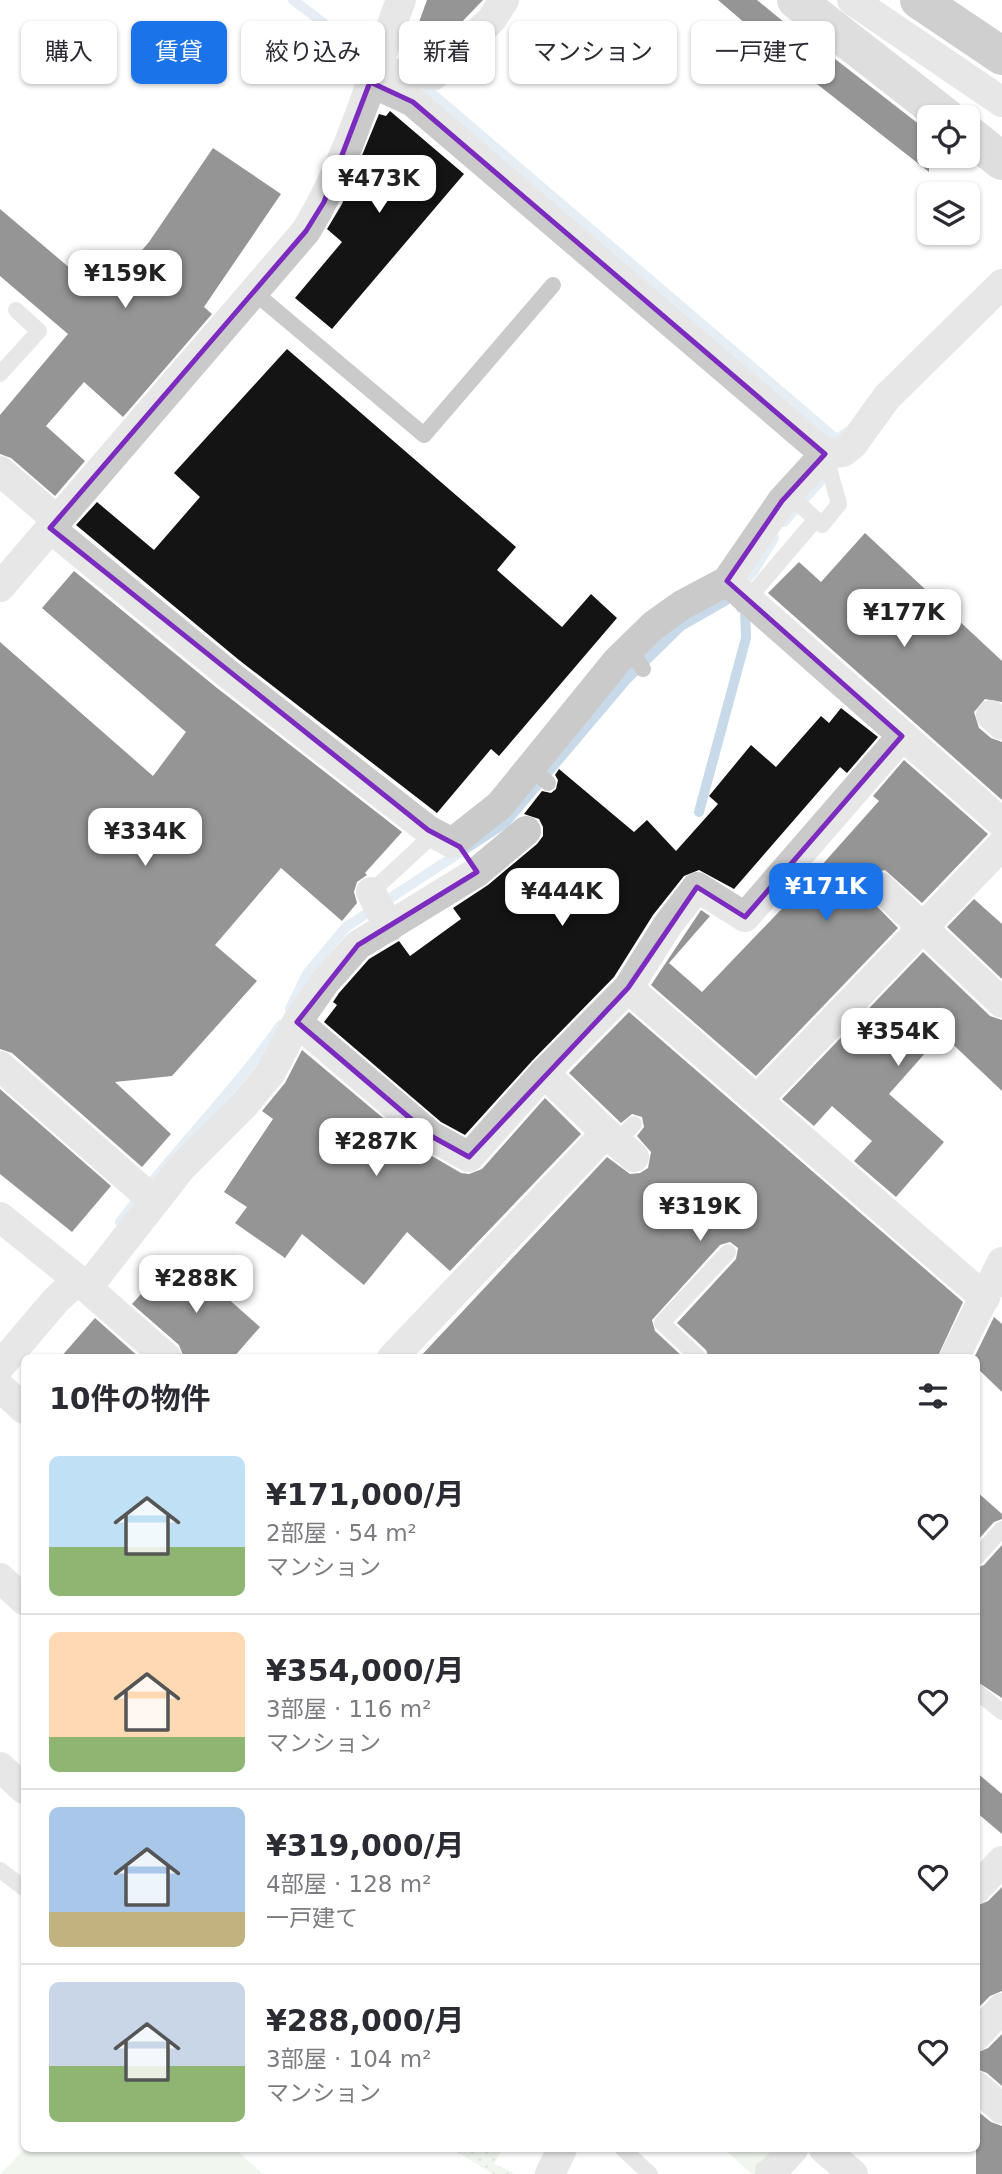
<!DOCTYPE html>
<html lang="ja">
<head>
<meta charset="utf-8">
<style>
  :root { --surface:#fff; --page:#f2f2f3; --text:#2b2b33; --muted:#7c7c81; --line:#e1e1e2; --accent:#1a73e8 }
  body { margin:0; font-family:"DejaVu Sans","Noto Sans JP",sans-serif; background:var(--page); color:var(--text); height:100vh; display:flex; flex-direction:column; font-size:26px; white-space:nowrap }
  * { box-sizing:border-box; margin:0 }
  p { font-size:23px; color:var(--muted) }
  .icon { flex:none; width:38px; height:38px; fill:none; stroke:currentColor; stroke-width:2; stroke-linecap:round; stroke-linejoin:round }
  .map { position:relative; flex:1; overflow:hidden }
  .side { position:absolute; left:21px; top:1354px; width:959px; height:798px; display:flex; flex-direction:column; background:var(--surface); border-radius:10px; box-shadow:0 2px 5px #0004 }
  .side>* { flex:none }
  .top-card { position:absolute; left:21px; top:21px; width:961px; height:63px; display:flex; gap:14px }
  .controls { position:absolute; left:917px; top:105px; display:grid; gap:14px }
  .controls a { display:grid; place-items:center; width:63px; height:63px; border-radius:10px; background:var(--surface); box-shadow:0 2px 5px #0004; font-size:35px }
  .price { position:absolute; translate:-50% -60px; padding:0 16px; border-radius:14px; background:#fff; color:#222; font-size:23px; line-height:46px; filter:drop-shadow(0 2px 4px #0008) }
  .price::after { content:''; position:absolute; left:50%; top:42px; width:21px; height:16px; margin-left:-10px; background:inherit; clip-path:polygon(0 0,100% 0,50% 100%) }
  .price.active { background:var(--accent); color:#fff }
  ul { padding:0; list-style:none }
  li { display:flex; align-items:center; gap:21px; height:175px; padding:0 28px }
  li+li { border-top:2px solid var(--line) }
  li span { display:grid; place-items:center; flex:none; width:196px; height:140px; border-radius:10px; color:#555 }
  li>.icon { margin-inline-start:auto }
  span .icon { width:84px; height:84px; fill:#fffc; stroke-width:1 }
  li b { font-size:30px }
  h2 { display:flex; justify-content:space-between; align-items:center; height:84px; padding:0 28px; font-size:30px }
  .chip { padding:0 24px; border-radius:10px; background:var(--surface); box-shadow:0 2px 5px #0004; font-size:24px; line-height:63px }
  .chip.active { background:var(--accent); color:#fff }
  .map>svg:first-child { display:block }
  .forest { fill:url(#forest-crowns) }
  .park { fill:#e1eadb }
  .garden { fill:url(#garden-dots) }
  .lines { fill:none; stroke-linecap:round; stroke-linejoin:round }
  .stream { stroke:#c8d9e9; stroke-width:10 }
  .building { fill:#141414 }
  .lane { stroke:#cacaca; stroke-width:16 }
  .street { stroke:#cacaca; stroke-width:30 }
  .secondary { stroke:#b7b7b7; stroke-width:38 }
  .highway { stroke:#949494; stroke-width:38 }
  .marked { fill:none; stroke:#7b2cbf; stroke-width:5; stroke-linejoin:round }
</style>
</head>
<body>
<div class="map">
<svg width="1002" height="2174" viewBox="0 0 1002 2174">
  <defs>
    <pattern id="forest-crowns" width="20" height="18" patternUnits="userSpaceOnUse" patternTransform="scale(1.75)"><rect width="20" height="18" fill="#e1eadb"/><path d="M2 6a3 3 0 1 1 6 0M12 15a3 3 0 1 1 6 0" fill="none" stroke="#c1c9bc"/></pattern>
    <pattern id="garden-dots" width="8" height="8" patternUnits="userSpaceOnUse" patternTransform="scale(1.75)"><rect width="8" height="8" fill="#e1eadb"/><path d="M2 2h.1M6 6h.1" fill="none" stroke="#c1c9bc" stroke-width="1.8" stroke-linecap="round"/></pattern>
  </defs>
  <rect width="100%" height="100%" fill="#fff"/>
  <polygon class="forest" points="724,2149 786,2149 763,2174 752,2174"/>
  <polygon class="park" points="25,2149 235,2149 263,2174 0,2174"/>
  <polygon class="garden" points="452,2149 502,2149 494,2164 516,2174 493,2174"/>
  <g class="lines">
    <g class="stream">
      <polyline points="293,0 365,54"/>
      <polyline points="418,87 429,91 834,437 839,438 847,432"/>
      <polyline points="784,522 832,468"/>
      <polyline points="699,812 746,638 745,609 741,608"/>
      <polyline points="290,1009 307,974 346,927 505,823 626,680 681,626 725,601 753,572 774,538"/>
      <path d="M120 1222C171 1154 232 1094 281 1025"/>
    </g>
  </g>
  <g class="building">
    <polygon points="427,0 483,0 428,57 407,55"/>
    <polygon points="718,0 757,0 819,51 821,48 929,132 929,172 803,73"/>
    <polygon points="390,111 464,174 332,329 295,298 342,242 327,229 342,204 379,114 386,116"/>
    <polygon points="213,148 281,194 204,307 212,314 123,417 84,382 46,426 85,461 55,496 11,458 0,454 0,415 68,334 0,276 0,209 103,296 149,242"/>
    <polygon points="287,349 516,547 497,570 562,627 591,594 617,618 499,756 491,749 437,813 239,660 76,525 97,502 154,550 200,497 174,473"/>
    <polygon points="865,533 1002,661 1002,702 985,699 974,712 979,728 991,738 1002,742 1002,800 768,593 799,562 821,582"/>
    <polygon points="74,571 217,688 402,832 365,873 367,875 357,882 354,892 357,903 342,921 281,868 215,945 257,981 172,1076 115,1082 171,1134 142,1167 12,1053 0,1049 0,642 153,776 186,732 42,608"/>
    <polygon points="841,708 878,737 847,773 840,767 734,889 699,870 684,876 653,915 614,977 532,1061 465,1135 441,1122 324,1022 337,1005 333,1002 339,993 369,959 399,941 410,956 461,919 453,908 488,885 537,844 543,836 543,827 539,819 524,814 542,791 551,793 556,789 558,780 555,775 559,769 634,832 647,820 676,851 718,804 709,796 751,745 776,767 821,716 829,723"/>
    <polygon points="904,760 988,834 922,903 885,870 868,875 863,884 864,893 898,928 756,1076 651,985 701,910 710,916 669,963 702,992 796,894 879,801 873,796"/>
    <polygon points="974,899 1002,924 1002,979 947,927"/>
    <polygon points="923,952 990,1016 1002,1020 1002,1091 942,1034 889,1094 944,1142 896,1197 854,1161 872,1141 832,1106 814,1126 782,1099"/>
    <polygon points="629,1012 963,1302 937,1358 709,1358 706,1350 677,1323 736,1259 738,1248 730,1242 720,1245 652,1320 655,1331 684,1358 419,1358 607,1157 630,1174 640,1173 648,1168 651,1152 637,1136 644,1127 642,1117 632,1114 621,1123 569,1073"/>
    <polygon points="302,1050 420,1149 461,1173 469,1174 482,1169 545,1098 581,1134 450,1271 407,1232 364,1285 302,1234 285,1258 235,1223 247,1207 224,1192 273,1119 262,1111 285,1083"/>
    <polygon points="0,1089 111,1186 72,1232 0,1174"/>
    <polygon points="190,1265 260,1327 233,1358 184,1358 179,1345 132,1304 160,1273"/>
    <polygon points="994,1317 1002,1324 1002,1392 976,1367 976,1358 974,1358"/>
    <polygon points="95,1318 140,1358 60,1358"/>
    <polygon points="976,1491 1002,1514 1002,1519 994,1522 976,1542"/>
    <polygon points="1002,1545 1002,1698 976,1681 976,1568 984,1565"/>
    <polygon points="976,1772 1002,1794 1002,1834 976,1812"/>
    <polygon points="1002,1887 1002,1991 990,1996 976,2010 976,1906 988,1901"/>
    <polygon points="1002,2034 1002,2086 987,2073 976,2069 976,2053 988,2048"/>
    <polygon points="976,2110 991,2122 1002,2126 1002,2174 976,2174"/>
  </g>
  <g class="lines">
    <g class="lane">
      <polyline points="254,292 424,435 553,285"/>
      <polyline points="0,374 39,331 16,310"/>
      <polyline points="788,494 822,525 839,504 825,454"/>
      <polyline points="748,599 816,519"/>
      <polyline points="630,649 643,669"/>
      <polyline points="531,768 548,783"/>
      <polyline points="371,892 434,834"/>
      <polyline points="617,1142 634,1124"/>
      <polyline points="699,1358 662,1323 728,1252"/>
      <polyline points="976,1558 1002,1529"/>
      <polyline points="976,1691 1002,1712"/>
      <polyline points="0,1870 24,1888"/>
      <polyline points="623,2149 650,2174"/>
    </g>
    <g class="street">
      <polyline points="852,0 1002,102"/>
      <polyline points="370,82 413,102 825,454 843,452 853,444 887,397 1002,284"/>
      <polyline points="370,82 405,72 434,75 492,19 504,0"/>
      <polyline points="0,471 57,520"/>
      <polyline points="50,528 228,674 428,830 452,843 500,805 617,661 654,625 682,605 727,581 782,501 825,454"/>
      <polyline points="727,581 1002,823"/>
      <path d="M0 587 306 231C349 160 372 77 401 0"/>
      <polyline points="991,715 1002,725"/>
      <polyline points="880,887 1002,1003"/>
      <polyline points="371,892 389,927"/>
      <polyline points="628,988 667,926 697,887 745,917 902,736"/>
      <polyline points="297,1022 431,1136 469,1157 544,1073"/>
      <polyline points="0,1066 154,1201"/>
      <polyline points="757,1100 1002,845"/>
      <polyline points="606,1133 634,1157"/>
      <polyline points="0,1217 78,1280 167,1358"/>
      <polyline points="87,1288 181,1168 244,1105 271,1072 297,1022 325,982 358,945 477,872 526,831"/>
      <polyline points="392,1358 606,1133 544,1073 628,988 985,1298"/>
      <polyline points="954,1358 1002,1262"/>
      <polyline points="0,1366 56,1300 78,1280"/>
      <polyline points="0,1387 24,1409"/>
      <polyline points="0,1578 24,1600"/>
      <polyline points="0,1767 24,1789"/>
      <polyline points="976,1889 1002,1861"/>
      <polyline points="976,2036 1002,2008"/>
      <polyline points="976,2086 1002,2109"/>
      <polyline points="824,2149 853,2174"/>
      <polyline points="550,2174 562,2149"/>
      <polyline points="770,2174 793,2149"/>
    </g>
    <g class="secondary">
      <polyline points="796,0 946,117"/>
      <polyline points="968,134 1002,161"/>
    </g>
    <polyline class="highway" points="919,0 1002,56"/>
  </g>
  <path d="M0 0H1002V2174H0ZM370 82 413 102 825 454 782 501 727 581 902 736 745 917 697 887 628 988 469 1157 431 1136 297 1022 358 945 477 872 460 847 428 830 50 528 306 231 324 202Z" fill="#fff" fill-opacity=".55" fill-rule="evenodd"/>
  <path class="marked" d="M370 82 413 102 825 454 782 501 727 581 902 736 745 917 697 887 628 988 469 1157 431 1136 297 1022 358 945 477 872 460 847 428 830 50 528 306 231 324 202Z"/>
</svg>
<div class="controls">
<a><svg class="icon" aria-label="locate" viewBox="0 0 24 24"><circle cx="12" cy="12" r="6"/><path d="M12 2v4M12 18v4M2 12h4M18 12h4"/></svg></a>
<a><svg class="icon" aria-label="layers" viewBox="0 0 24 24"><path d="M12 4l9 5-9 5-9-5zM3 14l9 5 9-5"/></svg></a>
</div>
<b class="price" style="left:379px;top:215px">¥473K</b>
<b class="price" style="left:125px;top:310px">¥159K</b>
<b class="price" style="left:904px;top:649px">¥177K</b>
<b class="price" style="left:145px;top:868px">¥334K</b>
<b class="price active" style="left:826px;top:923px">¥171K</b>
<b class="price" style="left:562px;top:928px">¥444K</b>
<b class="price" style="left:898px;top:1068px">¥354K</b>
<b class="price" style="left:376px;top:1178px">¥287K</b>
<b class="price" style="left:700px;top:1243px">¥319K</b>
<b class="price" style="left:196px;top:1315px">¥288K</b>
<div class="top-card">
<a class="chip">購入</a>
<a class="chip active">賃貸</a>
<a class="chip">絞り込み</a>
<a class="chip">新着</a>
<a class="chip">マンション</a>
<a class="chip">一戸建て</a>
</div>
<section class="side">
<h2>10件の物件<svg class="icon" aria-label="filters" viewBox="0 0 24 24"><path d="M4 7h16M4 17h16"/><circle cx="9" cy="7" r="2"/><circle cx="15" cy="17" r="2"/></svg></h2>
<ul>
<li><span style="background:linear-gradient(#bfe0f5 65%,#8fb573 0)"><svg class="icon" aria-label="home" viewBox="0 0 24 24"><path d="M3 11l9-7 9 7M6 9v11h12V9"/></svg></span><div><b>¥171,000/月</b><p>2部屋 · 54 m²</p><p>マンション</p></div><svg class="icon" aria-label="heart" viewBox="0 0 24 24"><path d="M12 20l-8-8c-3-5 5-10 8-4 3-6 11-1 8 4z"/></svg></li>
<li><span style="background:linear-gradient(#ffd9b3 75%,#8fb573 0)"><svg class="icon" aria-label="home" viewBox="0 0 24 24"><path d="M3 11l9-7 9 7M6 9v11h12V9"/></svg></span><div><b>¥354,000/月</b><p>3部屋 · 116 m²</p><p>マンション</p></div><svg class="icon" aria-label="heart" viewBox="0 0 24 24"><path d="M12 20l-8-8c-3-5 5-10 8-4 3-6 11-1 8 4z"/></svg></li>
<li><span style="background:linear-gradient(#a9c7e8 75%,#c2b280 0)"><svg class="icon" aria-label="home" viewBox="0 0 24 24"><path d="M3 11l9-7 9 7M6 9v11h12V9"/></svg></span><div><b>¥319,000/月</b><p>4部屋 · 128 m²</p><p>一戸建て</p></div><svg class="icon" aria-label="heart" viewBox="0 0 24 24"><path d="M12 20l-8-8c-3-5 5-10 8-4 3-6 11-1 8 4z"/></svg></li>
<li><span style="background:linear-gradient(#c9d6e8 60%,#8fb573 0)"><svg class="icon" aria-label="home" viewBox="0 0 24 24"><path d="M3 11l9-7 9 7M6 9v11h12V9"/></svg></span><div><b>¥288,000/月</b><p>3部屋 · 104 m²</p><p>マンション</p></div><svg class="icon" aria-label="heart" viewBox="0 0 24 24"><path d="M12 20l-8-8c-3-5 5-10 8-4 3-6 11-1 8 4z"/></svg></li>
</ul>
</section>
</div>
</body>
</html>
